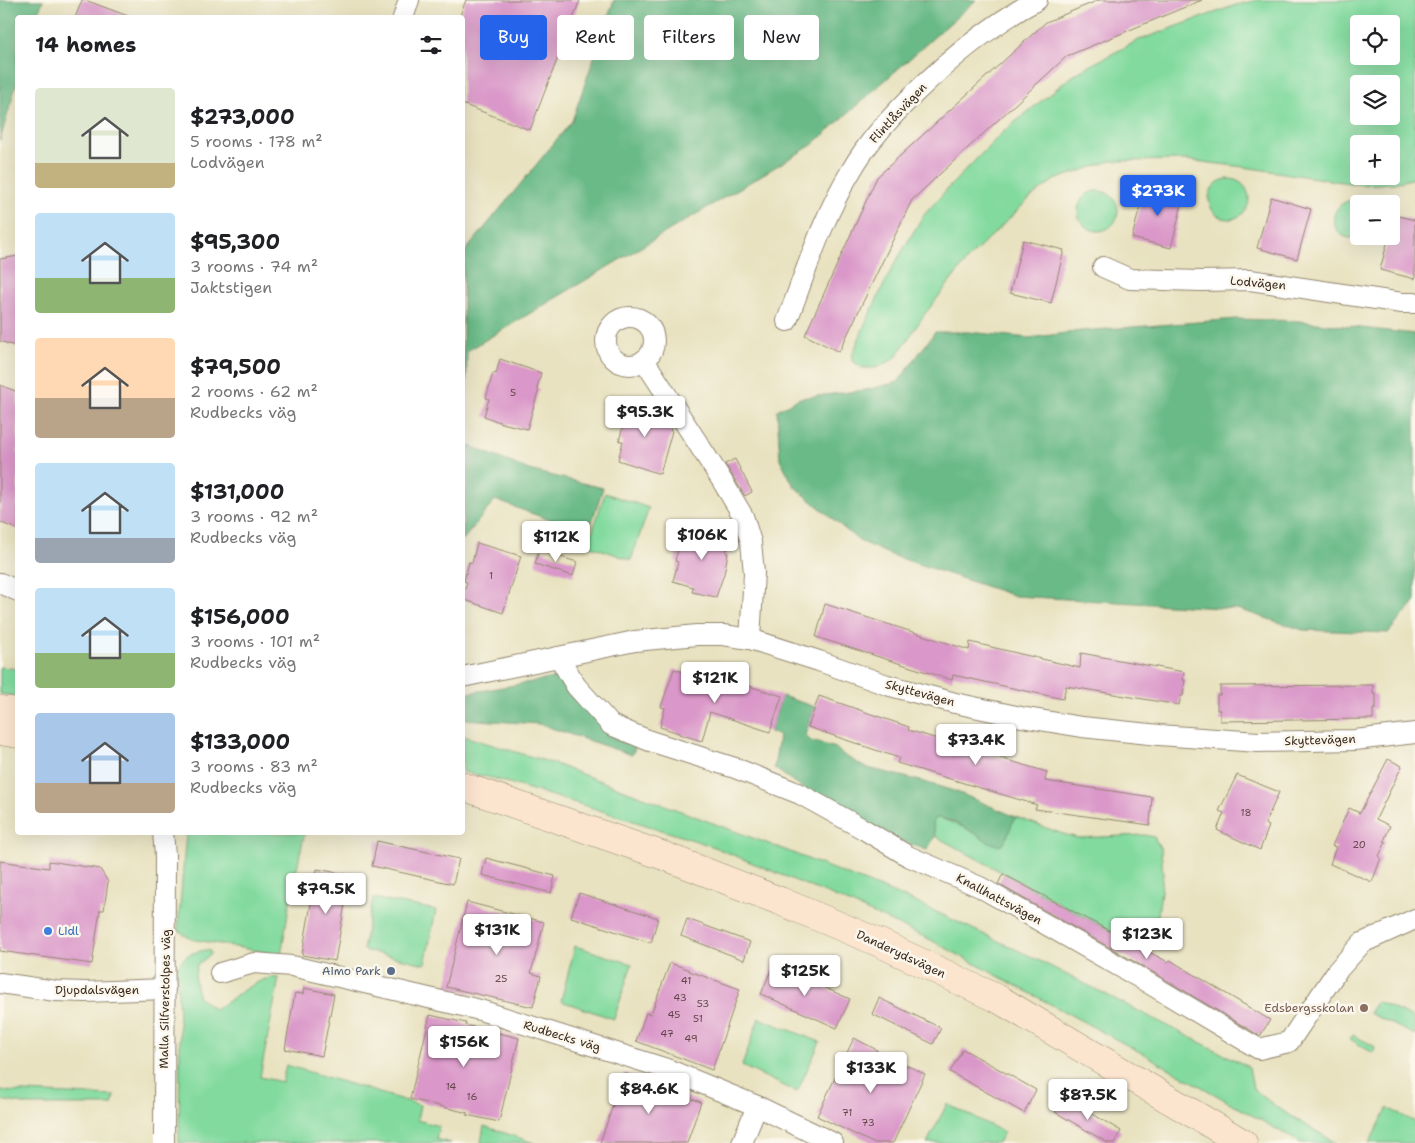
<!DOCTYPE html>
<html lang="en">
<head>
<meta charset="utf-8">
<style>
  :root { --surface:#fff; --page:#f2f2f2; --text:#202124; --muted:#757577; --accent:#2563eb }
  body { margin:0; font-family:"Shantell Sans",sans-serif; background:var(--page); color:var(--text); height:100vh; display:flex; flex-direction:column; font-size:19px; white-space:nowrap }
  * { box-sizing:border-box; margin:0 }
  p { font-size:16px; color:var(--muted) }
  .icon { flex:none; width:28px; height:28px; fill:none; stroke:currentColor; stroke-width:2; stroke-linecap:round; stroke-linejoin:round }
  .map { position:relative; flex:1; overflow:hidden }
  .drawer { position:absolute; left:15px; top:15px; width:450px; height:820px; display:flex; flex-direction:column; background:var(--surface); border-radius:5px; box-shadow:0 5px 20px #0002 }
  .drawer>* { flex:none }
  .top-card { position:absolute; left:480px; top:15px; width:475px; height:45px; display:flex; gap:10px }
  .tools { position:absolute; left:1350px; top:15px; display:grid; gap:10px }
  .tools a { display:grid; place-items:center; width:50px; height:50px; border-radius:5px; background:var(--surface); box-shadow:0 5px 20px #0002; font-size:25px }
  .price { position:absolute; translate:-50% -42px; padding:0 11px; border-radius:5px; background:#fff; color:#222; font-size:16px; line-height:32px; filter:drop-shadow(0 1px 2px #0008) }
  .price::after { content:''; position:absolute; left:50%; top:30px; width:15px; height:11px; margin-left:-8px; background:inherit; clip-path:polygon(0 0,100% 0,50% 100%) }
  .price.selected { background:var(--accent); color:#fff }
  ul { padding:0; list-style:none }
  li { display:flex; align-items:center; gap:15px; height:125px; padding:0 20px }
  li span { display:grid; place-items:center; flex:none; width:140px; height:100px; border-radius:5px; color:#555 }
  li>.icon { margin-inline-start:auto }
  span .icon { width:60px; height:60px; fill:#fffc; stroke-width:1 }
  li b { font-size:21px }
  h2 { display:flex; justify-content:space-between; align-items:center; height:60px; padding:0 20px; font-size:21px }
  .tag { padding:0 18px; border-radius:5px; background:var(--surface); box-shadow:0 5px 20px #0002; font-size:18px; line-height:45px }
  .tag.selected { background:var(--accent); color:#fff }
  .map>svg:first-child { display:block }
  .green { fill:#82da9f; stroke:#5e825e; fill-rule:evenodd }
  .forest { fill:#69ba86; stroke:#527252 }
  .building { fill:#da97c9 }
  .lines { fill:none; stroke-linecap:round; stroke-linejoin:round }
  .street-casing { stroke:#92866f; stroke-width:22 }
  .secondary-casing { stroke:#92866f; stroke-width:29 }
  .street { stroke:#fff; stroke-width:20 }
  .secondary { stroke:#fbe5cf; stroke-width:28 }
  .shop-dot { fill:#3f7fe0; stroke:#fbf7ec; stroke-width:2 }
  .service-dot { fill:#5c6f8a; stroke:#fbf7ec; stroke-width:2 }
  .education-dot { fill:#8d6e63; stroke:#fbf7ec; stroke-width:2 }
  .labels { text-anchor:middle; stroke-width:5; stroke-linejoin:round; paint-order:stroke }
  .number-label { font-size:10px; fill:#634549 }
  .street-label { font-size:12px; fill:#3b2a1e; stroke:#fbf7ec }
  .shop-label { font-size:12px; fill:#366cbe; stroke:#fbf7ec; text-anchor:start }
  .service-label { font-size:12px; fill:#4e5e75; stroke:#fbf7ec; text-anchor:end }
  .education-label { font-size:12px; fill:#785e54; stroke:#fbf7ec; text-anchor:end }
</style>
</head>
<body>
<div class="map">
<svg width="1415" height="1143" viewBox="0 0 1415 1143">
  <rect width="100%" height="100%" fill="#fbf7ec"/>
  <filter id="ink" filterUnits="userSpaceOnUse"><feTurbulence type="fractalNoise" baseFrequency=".02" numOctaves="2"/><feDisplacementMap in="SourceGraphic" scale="10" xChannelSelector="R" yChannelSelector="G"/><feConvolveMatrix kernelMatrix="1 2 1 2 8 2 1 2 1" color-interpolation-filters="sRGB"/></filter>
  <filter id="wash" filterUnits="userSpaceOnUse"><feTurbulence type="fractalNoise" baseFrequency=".0096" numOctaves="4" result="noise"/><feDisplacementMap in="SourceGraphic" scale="20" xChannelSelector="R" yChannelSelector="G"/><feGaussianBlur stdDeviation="1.12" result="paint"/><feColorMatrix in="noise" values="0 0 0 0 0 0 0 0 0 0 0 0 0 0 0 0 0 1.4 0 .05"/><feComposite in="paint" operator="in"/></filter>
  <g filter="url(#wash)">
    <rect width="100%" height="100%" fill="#e8e2c0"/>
    <g class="green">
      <path d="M1257 0H1415V178L1394 183 1362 185 1244 167 1186 160 1111 161 1054 180 1029 199 968 259 924 315 896 357 883 365 875 368H863L852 361V356L865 324 891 270 923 216 950 186 1003 132 1067 80 1085 68 1139 40 1236 5ZM1359 24H1391V56H1359ZM1359 84H1391V116H1359ZM1359 144H1391V176H1359Z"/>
      <circle cx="1229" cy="199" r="20"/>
      <circle cx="1098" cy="211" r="20"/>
      <path d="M1355 199 1363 201 1366 204H1359V236H1362C1334 248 1319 205 1355 199Z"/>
      <polygon points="605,493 649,508 631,560 588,545"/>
      <polygon points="0,667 17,669 17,696 0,694"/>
      <polygon points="463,736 552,763 785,850 913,901 1030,956 1249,1067 1253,1089 1278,1108 1336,1143 1301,1143 1149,1057 929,939 847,902 709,845 586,806 492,778 463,772"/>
      <polygon points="1016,817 1063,834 1078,838 1145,835 1154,837 1161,849 1163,874 1158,916 1151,953 935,836 933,824 935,818 940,818 1004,843 1011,823"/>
      <polygon points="186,833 305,833 303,840 290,901 281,955 191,939 178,930"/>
      <polygon points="373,898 436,910 425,964 363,950"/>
      <polygon points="575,946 632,964 614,1019 561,1001"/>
      <path d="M206 950 210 951 211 954 197 965 195 975 196 987 199 997 215 1010C231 1000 260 974 279 978L260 1077 282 1082 286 1065 420 1105 417 1120 439 1126 436 1139 451 1143H179L180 1045 177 967C185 954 191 953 206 950Z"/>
      <polygon points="1377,1001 1415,1019 1415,1035 1369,1013"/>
      <polygon points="759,1018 820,1042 797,1092 742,1066"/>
      <polygon points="1353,1035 1374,1046 1375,1049 1373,1053 1350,1039"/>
      <polygon points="0,1091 115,1096 112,1105 30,1105 0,1100"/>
      <polygon points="947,1104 1004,1132 998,1143 927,1143"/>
      <polygon points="1388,1108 1415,1122 1415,1143 1369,1143"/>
      <polygon points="484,1126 534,1143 481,1143"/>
    </g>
    <g class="forest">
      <polygon points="0,0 43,0 37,17 18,18 17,82 0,140"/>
      <polygon points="614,0 976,0 812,145 467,351 465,444 529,470 603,488 588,534 495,500 463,540 463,254 572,121"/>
      <polygon points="1237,319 1299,321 1415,334 1415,602 1388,633 1303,630 1237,609 1015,596 891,555 859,541 794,486 780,459 777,410 800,398 866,390 898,382 935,332 968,332 1029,338 1081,331"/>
      <polygon points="560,677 636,745 632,755 539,724 463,719 463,694"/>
      <path d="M782 696 815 707 805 735 811 741 836 748 842 754 864 767 921 781 957 792 1016 817C1009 826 1009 840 1000 846 978 840 959 818 935 818L933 824 935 836 927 850 888 836 818 799 774 768 779 736 770 732Z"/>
    </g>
    <g id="blocks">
      <g class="building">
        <polygon points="82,0 85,0 128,16 128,18 75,18"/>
        <polygon points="466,0 580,0 530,130 462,104 462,18 459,18"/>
        <polygon points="1099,0 1202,0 1067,56 912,200 839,352 805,335 877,177 1046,22"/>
        <polygon points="1145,187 1184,196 1171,248 1132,238"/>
        <polygon points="1271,197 1311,209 1297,259 1257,248"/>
        <polygon points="1394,215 1415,220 1415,279 1380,270 1389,236 1391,236 1391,227"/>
        <polygon points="1023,240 1064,250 1051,303 1010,293"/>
        <polygon points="18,256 18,347 0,341 0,259"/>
        <polygon points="500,359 541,373 537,388 539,389 527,429 502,423 484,416 489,399 486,398 493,373 496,374"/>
        <polygon points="0,385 18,392 18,530 0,522"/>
        <polygon points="632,401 663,411 672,425 670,431 672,431 660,474 618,460 623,441 619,441 626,415 628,416"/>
        <polygon points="735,459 752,492 745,496 725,464"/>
        <polygon points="688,524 730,538 726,553 728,553 724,574 716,597 692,592 693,587 673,581 678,562 675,561 681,538 684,539"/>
        <polygon points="477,543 521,556 503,613 462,599 467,582 464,581 469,562 472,563"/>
        <polygon points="539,550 577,562 573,576 535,564"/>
        <polygon points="825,604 969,650 970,642 1080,668 1081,653 1184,672 1183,680 1185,680 1183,696 1181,696 1179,705 1066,686 1063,699 953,675 952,680 816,637"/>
        <polygon points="674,669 717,683 719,677 782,696 770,732 710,712 702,741 679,734 679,733 660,727 665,708 661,707"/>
        <polygon points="1373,685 1373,694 1376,694 1376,709 1373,709 1373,719 1220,721 1220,710 1217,710 1217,695 1220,695 1220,686"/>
        <polygon points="819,696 909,727 908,730 1047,772 1045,781 1152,797 1150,825 1035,809 1037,805 897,763 899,758 808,727"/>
        <polygon points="1388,759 1402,766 1376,819 1390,826 1384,841 1386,842 1379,856 1381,858 1372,882 1330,864 1336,847 1332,846 1349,808 1360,813"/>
        <polygon points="1237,775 1279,792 1265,824 1269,826 1260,850 1217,830 1224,813 1219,811"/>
        <polygon points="377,841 459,859 453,884 372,866"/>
        <polygon points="486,858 555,876 551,893 482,875"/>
        <polygon points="0,861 49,868 49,861 100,869 108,882 104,910 100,910 92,964 0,951"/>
        <polygon points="317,869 350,875 335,961 302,955"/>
        <polygon points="1003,874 1168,962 1170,960 1270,1020 1260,1036 1151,971 998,884"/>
        <polygon points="579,893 658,918 651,943 571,917"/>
        <polygon points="467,902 544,922 531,973 541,976 533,1007 446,987"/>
        <polygon points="687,919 750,942 744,960 681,936"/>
        <polygon points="670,963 690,970 689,971 740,989 712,1070 636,1041 646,1013 651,1014"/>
        <polygon points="773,965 850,999 837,1028 761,994"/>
        <polygon points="304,988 334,994 322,1056 285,1049 295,993 303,994"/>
        <polygon points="879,998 941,1028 933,1044 872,1014"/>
        <polygon points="430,1015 466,1023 465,1025 519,1038 499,1122 467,1115 468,1113 410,1099"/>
        <polygon points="854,1038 877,1050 876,1051 925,1074 893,1143 873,1143 817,1116"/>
        <polygon points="963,1049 1036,1090 1024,1113 950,1072"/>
        <polygon points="624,1073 650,1082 649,1085 701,1102 687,1143 600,1143"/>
        <polygon points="1064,1097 1121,1131 1114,1143 1108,1143 1055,1112"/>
      </g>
    </g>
  </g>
  <g filter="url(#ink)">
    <use href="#blocks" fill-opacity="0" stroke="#92866f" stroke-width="1"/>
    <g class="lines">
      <defs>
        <g id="street">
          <polyline points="403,18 409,0"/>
          <polyline points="1103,267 1130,279 1201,281 1250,280 1402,303 1415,303"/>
          <circle cx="630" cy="341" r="24"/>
          <path d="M787 321C806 271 823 217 851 171 868 141 892 116 916 92 952 57 992 24 1037 0"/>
          <polyline points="644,360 721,479 743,516 751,542 754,573 750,639"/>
          <polyline points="0,583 18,591"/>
          <polyline points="559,657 576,686 611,725 650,741 735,768 800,794 865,830 908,856 980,887 1145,981 1259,1049 1289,1042 1337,971 1362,943 1415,919"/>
          <polyline points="462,677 635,641 697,635 723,635 750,639 819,661 887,685 955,703 1021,717 1082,727 1159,735 1258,742 1355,740 1415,733"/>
          <polyline points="163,832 165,856 164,1143"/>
          <polyline points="220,973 254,963 292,966 480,1010 667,1069 757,1106 833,1143"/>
          <polyline points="0,983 56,991 85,992 165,989"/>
          <polyline points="742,1143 757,1106"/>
        </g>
        <g id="secondary">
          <polyline points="0,710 18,712"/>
          <polyline points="0,731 18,734"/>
          <polyline points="462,786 667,857 780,901 882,944 1000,1000 1243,1143"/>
        </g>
      </defs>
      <use href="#street" class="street-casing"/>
      <use href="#secondary" class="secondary-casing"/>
      <use href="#street" class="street"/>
      <use href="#secondary" class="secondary"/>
    </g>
  </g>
  <circle class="shop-dot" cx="48" cy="931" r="5"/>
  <circle class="service-dot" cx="391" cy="971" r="5"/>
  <circle class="education-dot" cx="1364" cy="1008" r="5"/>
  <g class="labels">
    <g class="number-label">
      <text x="513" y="396">5</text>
      <text x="491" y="579">1</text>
      <text x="1246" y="816">18</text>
      <text x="1359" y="848">20</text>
      <text x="501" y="982">25</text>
      <text x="686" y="984">41</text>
      <text x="680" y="1001">43</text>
      <text x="703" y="1007">53</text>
      <text x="674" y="1018">45</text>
      <text x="698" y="1022">51</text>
      <text x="667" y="1037">47</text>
      <text x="691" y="1042">49</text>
      <text x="451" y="1090">14</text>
      <text x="472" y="1100">16</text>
      <text x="847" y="1116">71</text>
      <text x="868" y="1126">73</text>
    </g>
    <g class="street-label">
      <text transform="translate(898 113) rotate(-47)" y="4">Flintlåsvägen</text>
      <text transform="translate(1258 283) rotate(5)" y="4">Lodvägen</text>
      <text transform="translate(920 693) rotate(15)" y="4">Skyttevägen</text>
      <text transform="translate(1320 740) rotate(-2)" y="4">Skyttevägen</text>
      <text transform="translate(999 899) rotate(28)" y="4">Knallhattsvägen</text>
      <text transform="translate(901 954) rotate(25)" y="4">Danderydsvägen</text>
      <text x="97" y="994">Djupdalsvägen</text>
      <text transform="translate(165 999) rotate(-89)" y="4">Malla Silfverstolpes väg</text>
      <text transform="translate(562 1036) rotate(17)" y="4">Rudbecks väg</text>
    </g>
    <g class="shop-label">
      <text x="58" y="935">Lidl</text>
    </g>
    <g class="service-label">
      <text x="381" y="975">Aimo Park</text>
    </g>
    <g class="education-label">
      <text x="1354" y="1012">Edsbergsskolan</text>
    </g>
  </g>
</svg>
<div class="tools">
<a><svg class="icon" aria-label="locate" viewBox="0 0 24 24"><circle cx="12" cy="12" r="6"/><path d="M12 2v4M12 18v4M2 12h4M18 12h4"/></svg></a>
<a><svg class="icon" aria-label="layers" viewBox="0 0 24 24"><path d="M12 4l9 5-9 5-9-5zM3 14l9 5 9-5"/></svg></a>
<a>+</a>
<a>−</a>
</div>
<b class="price selected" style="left:1158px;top:217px">$273K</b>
<b class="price" style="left:645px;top:438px">$95.3K</b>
<b class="price" style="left:702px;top:561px">$106K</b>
<b class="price" style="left:556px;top:563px">$112K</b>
<b class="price" style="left:715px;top:704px">$121K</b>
<b class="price" style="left:976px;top:766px">$73.4K</b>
<b class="price" style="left:326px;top:915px">$79.5K</b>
<b class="price" style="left:497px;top:956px">$131K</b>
<b class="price" style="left:1147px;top:960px">$123K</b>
<b class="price" style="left:805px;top:997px">$125K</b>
<b class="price" style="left:464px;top:1068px">$156K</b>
<b class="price" style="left:871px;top:1094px">$133K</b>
<b class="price" style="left:649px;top:1115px">$84.6K</b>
<b class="price" style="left:1088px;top:1121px">$87.5K</b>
<div class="top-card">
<a class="tag selected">Buy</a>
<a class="tag">Rent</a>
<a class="tag">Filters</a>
<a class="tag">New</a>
</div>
<section class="drawer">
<h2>14 homes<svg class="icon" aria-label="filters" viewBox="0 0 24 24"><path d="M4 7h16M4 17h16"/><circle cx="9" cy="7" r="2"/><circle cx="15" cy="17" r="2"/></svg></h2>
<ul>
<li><span style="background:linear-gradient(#dfe7d0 75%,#c2b280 0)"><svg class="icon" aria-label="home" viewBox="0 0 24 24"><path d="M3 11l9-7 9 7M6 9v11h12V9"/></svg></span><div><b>$273,000</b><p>5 rooms · 178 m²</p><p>Lodvägen</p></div></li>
<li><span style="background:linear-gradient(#bfe0f5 65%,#8fb573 0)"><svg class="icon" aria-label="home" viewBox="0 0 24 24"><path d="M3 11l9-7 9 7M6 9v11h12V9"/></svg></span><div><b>$95,300</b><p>3 rooms · 74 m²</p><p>Jaktstigen</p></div></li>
<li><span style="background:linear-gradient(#ffd9b3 60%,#b9a48a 0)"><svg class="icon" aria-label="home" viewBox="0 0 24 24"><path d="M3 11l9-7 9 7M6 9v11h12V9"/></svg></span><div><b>$79,500</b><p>2 rooms · 62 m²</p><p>Rudbecks väg</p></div></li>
<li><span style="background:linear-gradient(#bfe0f5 75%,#9aa5b1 0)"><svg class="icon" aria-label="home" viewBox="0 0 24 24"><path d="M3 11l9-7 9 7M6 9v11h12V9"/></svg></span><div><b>$131,000</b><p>3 rooms · 92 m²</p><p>Rudbecks väg</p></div></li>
<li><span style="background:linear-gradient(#bfe0f5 65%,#8fb573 0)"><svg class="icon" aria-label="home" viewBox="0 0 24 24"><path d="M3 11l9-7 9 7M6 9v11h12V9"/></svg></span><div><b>$156,000</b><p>3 rooms · 101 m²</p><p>Rudbecks väg</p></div></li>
<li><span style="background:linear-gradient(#a9c7e8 70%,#b9a48a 0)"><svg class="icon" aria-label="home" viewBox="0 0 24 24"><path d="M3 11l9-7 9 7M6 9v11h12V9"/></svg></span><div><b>$133,000</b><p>3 rooms · 83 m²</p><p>Rudbecks väg</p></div></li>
</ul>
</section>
</div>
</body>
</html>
